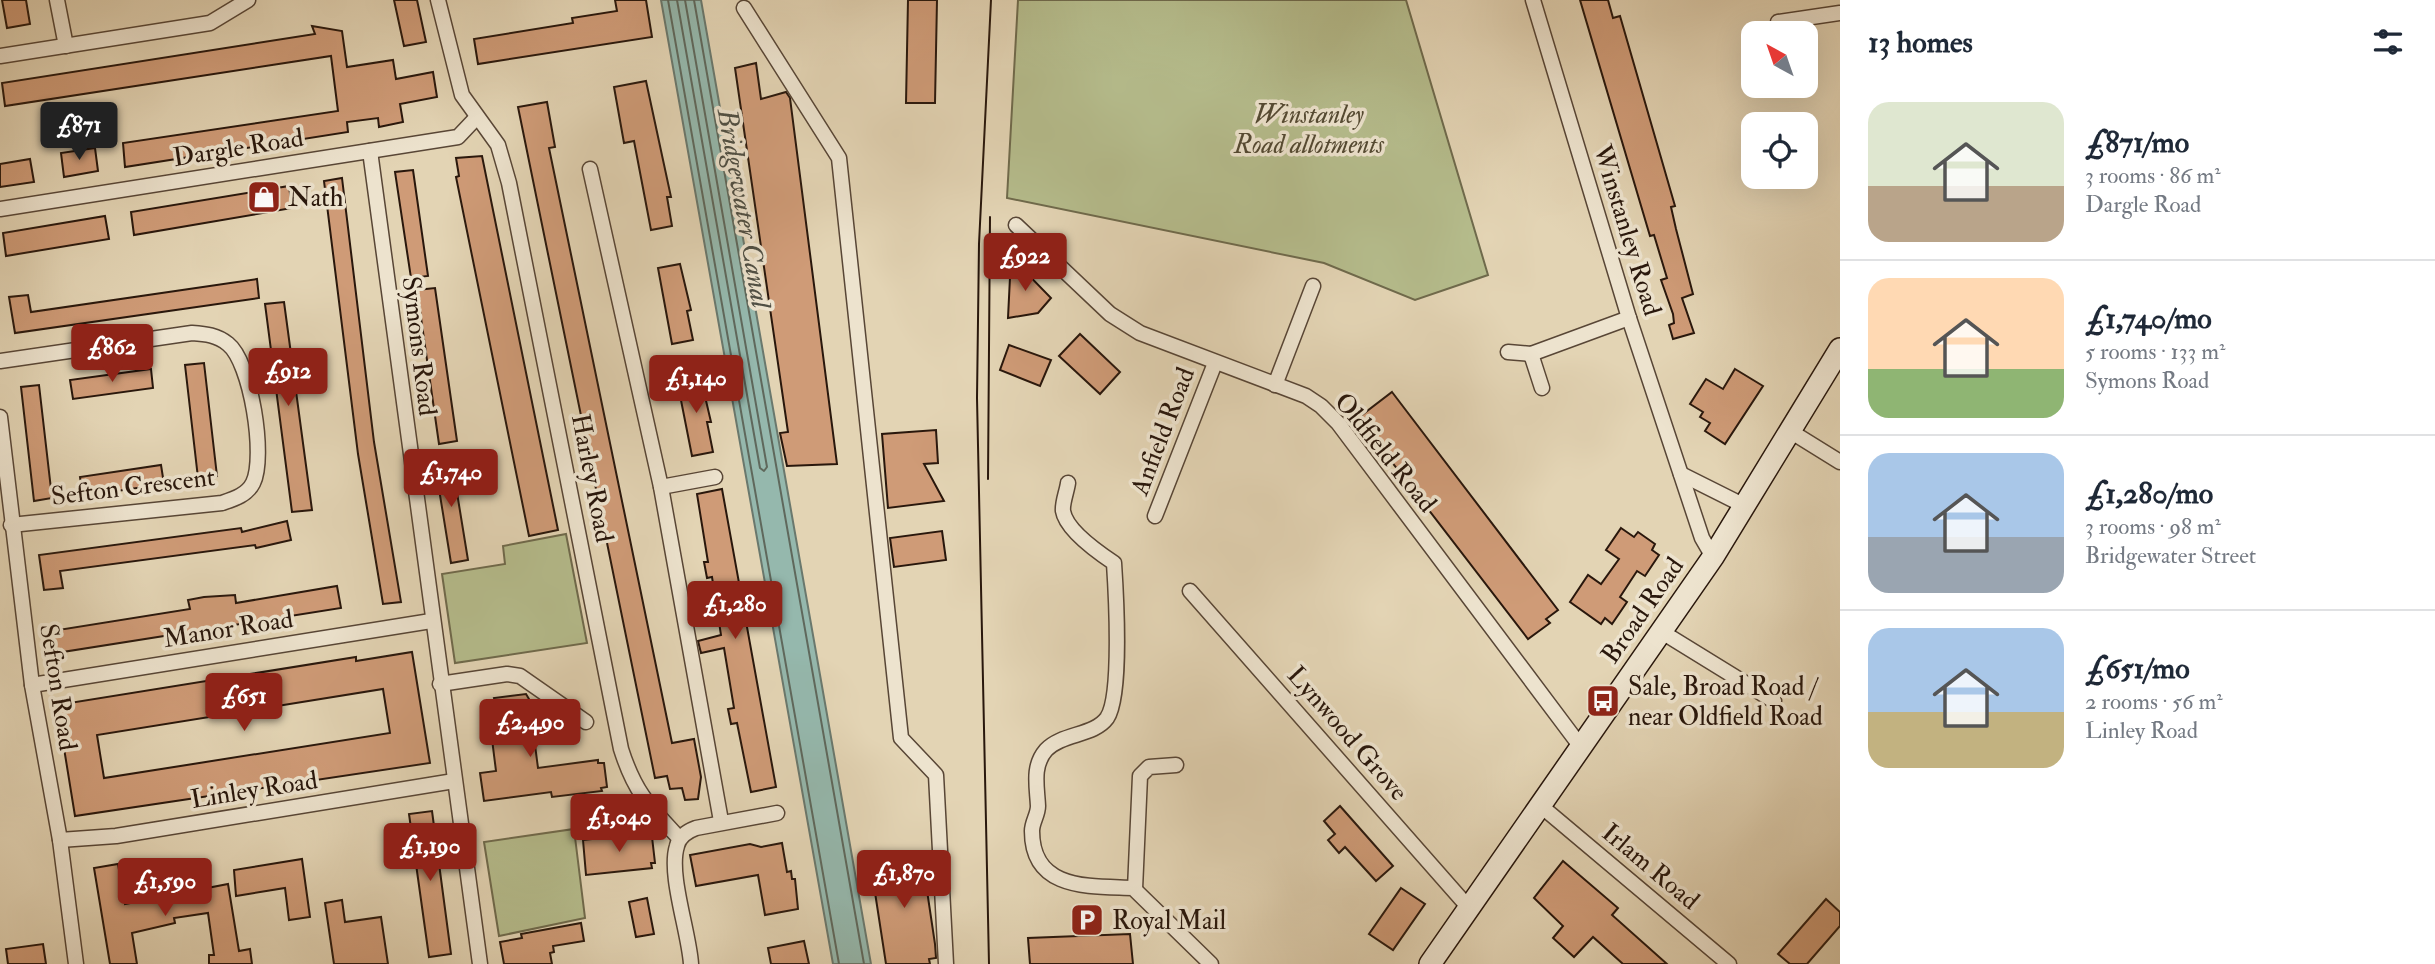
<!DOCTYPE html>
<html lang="en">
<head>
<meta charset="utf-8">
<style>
  :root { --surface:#fff; --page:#f2f2f3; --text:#1f2937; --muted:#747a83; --line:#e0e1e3; --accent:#8f2418 }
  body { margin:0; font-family:"IM FELL Double Pica",serif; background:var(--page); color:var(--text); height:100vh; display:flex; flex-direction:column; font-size:26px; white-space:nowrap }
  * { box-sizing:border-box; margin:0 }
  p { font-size:23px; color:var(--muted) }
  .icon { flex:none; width:38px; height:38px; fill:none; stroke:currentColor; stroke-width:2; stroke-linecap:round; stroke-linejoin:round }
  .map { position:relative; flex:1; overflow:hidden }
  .panel { display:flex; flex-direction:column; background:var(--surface); width:595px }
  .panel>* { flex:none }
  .needle { width:46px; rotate:320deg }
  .tools { position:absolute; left:1741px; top:21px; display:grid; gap:14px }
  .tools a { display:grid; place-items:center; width:77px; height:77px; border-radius:14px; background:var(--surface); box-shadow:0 7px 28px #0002; font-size:35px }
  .price { position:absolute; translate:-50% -60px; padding:0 16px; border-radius:7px; background:var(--accent); color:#fff; font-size:23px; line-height:46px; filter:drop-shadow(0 2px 4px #0008) }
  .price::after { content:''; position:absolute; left:50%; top:42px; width:21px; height:16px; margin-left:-10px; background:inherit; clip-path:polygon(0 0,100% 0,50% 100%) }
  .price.active { background:#222; color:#fff }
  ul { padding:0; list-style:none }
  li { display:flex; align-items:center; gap:21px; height:175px; padding:0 28px }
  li+li { border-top:2px solid var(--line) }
  li span { display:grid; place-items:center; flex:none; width:196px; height:140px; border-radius:21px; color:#555 }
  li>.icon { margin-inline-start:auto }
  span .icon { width:84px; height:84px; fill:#fffc; stroke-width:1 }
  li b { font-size:30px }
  h2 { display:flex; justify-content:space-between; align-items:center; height:84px; padding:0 28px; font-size:30px }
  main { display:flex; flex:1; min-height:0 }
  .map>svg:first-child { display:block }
  .green { fill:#b5bc8c; stroke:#6f6a4c; stroke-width:2 }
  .water { fill:#95b8ad; stroke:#6a786d; stroke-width:2 }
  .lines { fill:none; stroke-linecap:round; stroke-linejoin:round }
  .shore { stroke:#5f685c; stroke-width:2 }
  .building { fill:#cf9b77; stroke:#29170c; stroke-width:2; fill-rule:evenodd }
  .street-casing { stroke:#584636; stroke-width:17 }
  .secondary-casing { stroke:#29170c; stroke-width:24 }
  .street { stroke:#ede3ce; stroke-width:14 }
  .secondary { stroke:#ede3ce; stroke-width:21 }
  .tram { stroke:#29170c; stroke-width:2 }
  .labels { text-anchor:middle; stroke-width:7; stroke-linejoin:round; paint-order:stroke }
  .park-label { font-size:26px; font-style:italic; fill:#534932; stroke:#ede3ce }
  .street-label { font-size:26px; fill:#29170c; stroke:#ede3ce }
  .poi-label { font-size:26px; fill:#29170c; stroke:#ede3ce; text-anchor:start }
  .water-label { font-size:28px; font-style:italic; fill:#4f4f44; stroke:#ede3ce }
</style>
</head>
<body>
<main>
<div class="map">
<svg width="1840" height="964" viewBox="0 0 1840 964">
  <rect width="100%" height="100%" fill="#e3d4b4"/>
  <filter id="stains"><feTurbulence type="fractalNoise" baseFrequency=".00286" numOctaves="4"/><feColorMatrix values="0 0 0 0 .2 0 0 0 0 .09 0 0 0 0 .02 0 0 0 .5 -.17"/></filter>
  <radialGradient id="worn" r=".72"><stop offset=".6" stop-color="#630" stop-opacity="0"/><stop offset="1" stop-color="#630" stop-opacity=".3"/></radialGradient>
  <g class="green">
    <polygon points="1018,0 1406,0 1488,275 1415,300 1324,263 1007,198"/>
    <polygon points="566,534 587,643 455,663 442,574 505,564 503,546"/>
    <polygon points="574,829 585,918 499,936 484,842"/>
  </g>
  <polygon class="water" points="661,0 701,0 871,964 833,964"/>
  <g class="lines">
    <g class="shore">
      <polyline points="668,0 839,964"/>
      <polyline points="677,0 760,468 764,471 767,467 685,0"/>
      <polyline points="694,0 864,964"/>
    </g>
  </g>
  <g class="building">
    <polygon points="2,0 26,0 30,24 7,28"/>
    <polygon points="394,0 417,0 426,42 404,46"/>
    <polygon points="615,0 646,0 652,37 478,64 474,39 573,23 572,18 617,11"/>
    <polygon points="908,0 937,0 935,103 906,103"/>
    <polygon points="1580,0 1608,0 1613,18 1620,16 1675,206 1671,207 1676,229 1693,294 1682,298 1694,333 1673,339 1669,325 1674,323 1673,314 1661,280 1667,278 1654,235 1650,236"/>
    <polygon points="312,26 342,31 347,67 393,60 396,79 433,72 437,97 400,104 403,122 379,127 378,118 347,122 348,132 125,167 123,143 338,111 331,56 5,106 2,83 315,34"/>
    <polygon points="756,63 761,99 786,92 790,98 837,464 787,466 780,433 788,432 735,68"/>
    <polygon points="646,81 671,197 667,197 672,226 651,230 634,141 624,143 614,87"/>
    <polygon points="547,102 555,147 549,148 672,743 694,739 701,777 698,799 685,800 682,788 670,789 667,776 655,778 518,107"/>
    <polygon points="95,148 98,171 64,177 61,153"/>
    <polygon points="482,156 558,530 529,536 456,177 459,176 456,158"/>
    <polygon points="30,159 34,182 0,187 0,164"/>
    <polygon points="413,170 428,276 411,278 395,172"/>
    <polygon points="342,178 374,442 401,602 383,604 358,454 324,181"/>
    <polygon points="289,186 292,208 134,235 131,212"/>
    <polygon points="105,216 109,239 6,256 3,233"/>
    <polygon points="1011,257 1051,298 1038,313 1008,318"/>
    <polygon points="680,264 691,310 687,311 693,340 672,344 658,268"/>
    <polygon points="257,279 259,298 15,333 9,297 28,295 31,312"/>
    <polygon points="435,288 457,441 439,444 417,290"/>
    <polygon points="284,302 312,510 292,512 265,304"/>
    <polygon points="1080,334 1120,372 1100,394 1059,356"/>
    <polygon points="1009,345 1051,360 1040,386 1000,370"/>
    <polygon points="204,363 217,476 198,478 185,365"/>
    <polygon points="151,369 153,388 73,399 70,380"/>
    <polygon points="1735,369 1763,386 1725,444 1705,431 1710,423 1700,417 1703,412 1690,404 1706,379 1723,389"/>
    <polygon points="700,375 711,422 707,422 713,452 692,456 677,380"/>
    <polygon points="39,385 52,498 34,501 21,387"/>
    <polygon points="1392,392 1558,610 1546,619 1550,623 1528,639 1358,418"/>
    <polygon points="936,430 938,463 924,464 944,501 888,508 882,434"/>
    <polygon points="451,456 468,560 451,563 434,458"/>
    <polygon points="161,465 164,484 83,496 80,477"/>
    <polygon points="722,489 776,787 751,792 737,723 731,724 728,709 734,708 724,648 701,653 698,641 721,635 712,577 707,578 704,562 708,562 697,494"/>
    <polygon points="287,521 291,540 256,548 255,545 60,571 63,588 44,590 39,555 241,528 242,532"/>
    <polygon points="1621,528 1634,537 1638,532 1655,544 1652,550 1659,555 1645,576 1637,571 1620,597 1627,602 1612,624 1605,618 1601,624 1570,602 1588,575 1601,584 1619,559 1606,550"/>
    <polygon points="942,531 946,560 894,567 890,538"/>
    <polygon points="337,586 341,608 56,653 52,631 190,609 188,600 204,597 235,595 236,603"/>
    <path d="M412 652 430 763 75 816 57 705 356 657V661ZM383 689 390 733 104 778 97 735Z"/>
    <polygon points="526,694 529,699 538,768 598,760 598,763 604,763 607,787 601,788 602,791 552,797 551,792 484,801 480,773 496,771 488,707 496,706 494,698"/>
    <polygon points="1340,806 1393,866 1376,881 1345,847 1339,853 1328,840 1335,834 1324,821"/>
    <polygon points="432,811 451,954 429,957 409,814"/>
    <polygon points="647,833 647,837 652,837 655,863 651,863 652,868 586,875 583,840"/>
    <polygon points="782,843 787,872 791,871 792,879 795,879 798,909 765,915 758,875 696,886 690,855 750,844 761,847"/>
    <polygon points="901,855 902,861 922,857 935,944 936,958 929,959 930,964 886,964 870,860"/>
    <polygon points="302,859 310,917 289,920 285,888 236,896 234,870"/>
    <polygon points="1563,861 1618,908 1612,915 1667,964 1623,964 1593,937 1574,957 1553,938 1563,926 1534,898"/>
    <polygon points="118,864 125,904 228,884 239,951 250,949 252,964 209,964 209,955 214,955 208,913 174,918 175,923 132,933 137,964 110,964 94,868"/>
    <polygon points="1401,888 1425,904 1393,950 1369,934"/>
    <polygon points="647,898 654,934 636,937 629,902"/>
    <polygon points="1826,899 1840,912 1840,926 1807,964 1790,964 1778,954"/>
    <polygon points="342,900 345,922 381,917 388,964 334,964 325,903"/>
    <polygon points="581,923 584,941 553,946 554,952 550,953 552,964 504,964 500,942 522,938 521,934"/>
    <polygon points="1130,934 1133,964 1030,964 1028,938"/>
    <polygon points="804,941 809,964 771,964 768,948"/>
    <polygon points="43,944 46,964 8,964 6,949"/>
  </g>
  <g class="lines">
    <defs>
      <g id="street">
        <polyline points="57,0 66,46"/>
        <path d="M438 0 462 95 498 145 509 183 621 749C635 793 649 806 680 839"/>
        <polyline points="1533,0 1629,318 1702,538 1713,557"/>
        <polyline points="744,8 839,158 901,738 936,775 946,964"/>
        <polyline points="1778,22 1840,13"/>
        <polyline points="0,56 210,23 248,0"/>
        <polyline points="370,151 480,964"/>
        <polyline points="590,169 661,487 721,821"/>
        <polyline points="0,209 458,137 476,118"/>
        <polyline points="1016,225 1110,314 1140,333 1306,396 1321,406 1338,423 1581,747"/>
        <polyline points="1508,352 1531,354 1629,318"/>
        <polyline points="1531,354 1542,388"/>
        <path d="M0 361 192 333C206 334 217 335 228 344 251 362 266 457 253 483 247 495 234 499 222 503L11 525"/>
        <polyline points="1275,385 1313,286"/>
        <polyline points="0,417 32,685 60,840 76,964"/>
        <polyline points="1790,431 1840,462"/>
        <polyline points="1681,474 1745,506"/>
        <path d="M1068 483C1067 491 1062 503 1063 511 1066 530 1099 553 1114 563 1116 593 1122 696 1107 718 1094 736 1062 733 1046 750 1032 766 1037 786 1038 806 1038 815 1032 822 1032 831 1032 891 1090 886 1133 888L1211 964"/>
        <polyline points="661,487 715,477"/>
        <polyline points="1155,516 1215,363"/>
        <polyline points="1190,591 1469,908"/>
        <polyline points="1662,632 1774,701"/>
        <polyline points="440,684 507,674 520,676 586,722"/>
        <polyline points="32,685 431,621"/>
        <polyline points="1541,806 1729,964"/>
        <polyline points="60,840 116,836 454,781"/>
        <polyline points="1135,889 1140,776 1149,767 1176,765"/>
        <path d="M691 964C689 932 668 874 677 846 679 836 688 831 696 828L777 813"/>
      </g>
      <polyline id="secondary" points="1430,964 1713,557 1840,349"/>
    </defs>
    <use href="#street" class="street-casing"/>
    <use href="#secondary" class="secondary-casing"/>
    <use href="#street" class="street"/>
    <use href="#secondary" class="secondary"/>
    <g class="tram">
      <polyline points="988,479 990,217"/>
      <polyline points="989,964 977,398 979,244 991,0"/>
    </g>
  </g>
  <defs>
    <symbol id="shop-square" viewBox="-11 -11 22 22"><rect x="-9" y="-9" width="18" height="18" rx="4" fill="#8f2418" stroke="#ede3ce"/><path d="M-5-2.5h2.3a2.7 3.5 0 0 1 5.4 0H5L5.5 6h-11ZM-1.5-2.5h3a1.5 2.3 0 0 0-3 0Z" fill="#fff"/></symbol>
    <symbol id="bus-square" viewBox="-11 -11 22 22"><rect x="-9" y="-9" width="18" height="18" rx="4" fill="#8f2418" stroke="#ede3ce"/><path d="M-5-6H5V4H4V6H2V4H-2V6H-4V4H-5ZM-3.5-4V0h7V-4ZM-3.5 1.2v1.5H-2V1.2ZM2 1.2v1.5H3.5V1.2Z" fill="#fff"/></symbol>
    <symbol id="parking-square" viewBox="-11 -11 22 22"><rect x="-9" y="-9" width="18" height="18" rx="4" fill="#8f2418" stroke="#ede3ce"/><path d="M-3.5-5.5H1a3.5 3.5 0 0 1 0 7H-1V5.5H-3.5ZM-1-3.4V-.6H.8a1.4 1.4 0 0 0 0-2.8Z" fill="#fff"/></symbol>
  </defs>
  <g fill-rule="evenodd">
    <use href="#shop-square" x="245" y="178" width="38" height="38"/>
    <use href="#bus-square" x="1584" y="682" width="38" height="38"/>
    <use href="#parking-square" x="1068" y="901" width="38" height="38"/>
  </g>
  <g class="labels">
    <g class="park-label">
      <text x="1309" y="123">Winstanley<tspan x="1309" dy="30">Road allotments</tspan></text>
    </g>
    <g class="street-label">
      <text transform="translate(238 147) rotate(-9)" y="9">Dargle Road</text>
      <text transform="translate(1628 230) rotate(73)" y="9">Winstanley Road</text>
      <text transform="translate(420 346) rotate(83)" y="9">Symons Road</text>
      <text transform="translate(1162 431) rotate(-69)" y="9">Anfield Road</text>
      <text transform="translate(1386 452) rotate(51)" y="9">Oldfield Road</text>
      <text transform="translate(593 478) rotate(79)" y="9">Harley Road</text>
      <text transform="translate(133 486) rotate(-7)" y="9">Sefton Crescent</text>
      <text transform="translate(1642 610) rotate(-55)" y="9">Broad Road</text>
      <text transform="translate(228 628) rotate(-9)" y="9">Manor Road</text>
      <text transform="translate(59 687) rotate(81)" y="9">Sefton Road</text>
      <text transform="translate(1348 733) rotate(49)" y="9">Lynwood Grove</text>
      <text transform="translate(254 789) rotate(-9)" y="9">Linley Road</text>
      <text transform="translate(1651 866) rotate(40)" y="9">Irlam Road</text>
    </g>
    <g class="poi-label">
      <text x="288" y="206">Nath</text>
      <text x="1628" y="695">Sale, Broad Road /<tspan x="1628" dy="30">near Oldfield Road</tspan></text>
      <text x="1112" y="929">Royal Mail</text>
    </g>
    <g class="water-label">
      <text transform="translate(745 208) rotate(80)" y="10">Bridgewater Canal</text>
    </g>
  </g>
  <rect width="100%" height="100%" filter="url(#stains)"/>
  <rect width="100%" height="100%" fill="url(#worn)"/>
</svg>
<div class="tools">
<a><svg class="needle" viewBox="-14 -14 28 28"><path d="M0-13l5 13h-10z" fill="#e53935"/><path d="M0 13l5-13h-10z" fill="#747a83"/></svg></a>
<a><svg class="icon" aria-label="locate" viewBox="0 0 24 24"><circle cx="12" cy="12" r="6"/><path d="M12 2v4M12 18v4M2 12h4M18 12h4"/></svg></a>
</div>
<b class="price active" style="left:79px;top:162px">£871</b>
<b class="price" style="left:1025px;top:293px">£922</b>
<b class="price" style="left:112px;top:384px">£862</b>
<b class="price" style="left:288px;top:408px">£912</b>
<b class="price" style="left:696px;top:415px">£1,140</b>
<b class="price" style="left:451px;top:509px">£1,740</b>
<b class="price" style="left:735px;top:641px">£1,280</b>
<b class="price" style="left:244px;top:733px">£651</b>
<b class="price" style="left:530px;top:759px">£2,490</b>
<b class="price" style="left:619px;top:854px">£1,040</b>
<b class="price" style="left:430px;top:883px">£1,190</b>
<b class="price" style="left:904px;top:910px">£1,870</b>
<b class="price" style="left:165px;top:918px">£1,590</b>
</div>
<section class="panel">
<h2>13 homes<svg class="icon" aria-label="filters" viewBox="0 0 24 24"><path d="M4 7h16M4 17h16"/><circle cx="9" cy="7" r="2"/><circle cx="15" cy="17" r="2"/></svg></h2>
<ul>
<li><span style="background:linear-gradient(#dfe7d0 60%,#b9a48a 0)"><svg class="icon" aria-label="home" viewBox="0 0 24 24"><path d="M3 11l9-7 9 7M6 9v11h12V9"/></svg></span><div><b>£871/mo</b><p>3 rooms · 86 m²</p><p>Dargle Road</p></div></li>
<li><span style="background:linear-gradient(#ffd9b3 65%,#8fb573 0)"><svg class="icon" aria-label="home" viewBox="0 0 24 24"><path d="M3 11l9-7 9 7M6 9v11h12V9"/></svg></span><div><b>£1,740/mo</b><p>5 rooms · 133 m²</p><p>Symons Road</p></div></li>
<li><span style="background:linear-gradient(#a9c7e8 60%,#9aa5b1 0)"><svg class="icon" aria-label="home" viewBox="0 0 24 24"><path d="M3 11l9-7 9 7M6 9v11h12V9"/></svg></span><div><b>£1,280/mo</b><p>3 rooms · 98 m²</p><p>Bridgewater Street</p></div></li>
<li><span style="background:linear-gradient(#a9c7e8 60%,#c2b280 0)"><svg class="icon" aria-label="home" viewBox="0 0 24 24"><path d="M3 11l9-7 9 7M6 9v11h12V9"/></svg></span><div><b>£651/mo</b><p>2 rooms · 56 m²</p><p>Linley Road</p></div></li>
</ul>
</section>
</main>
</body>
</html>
